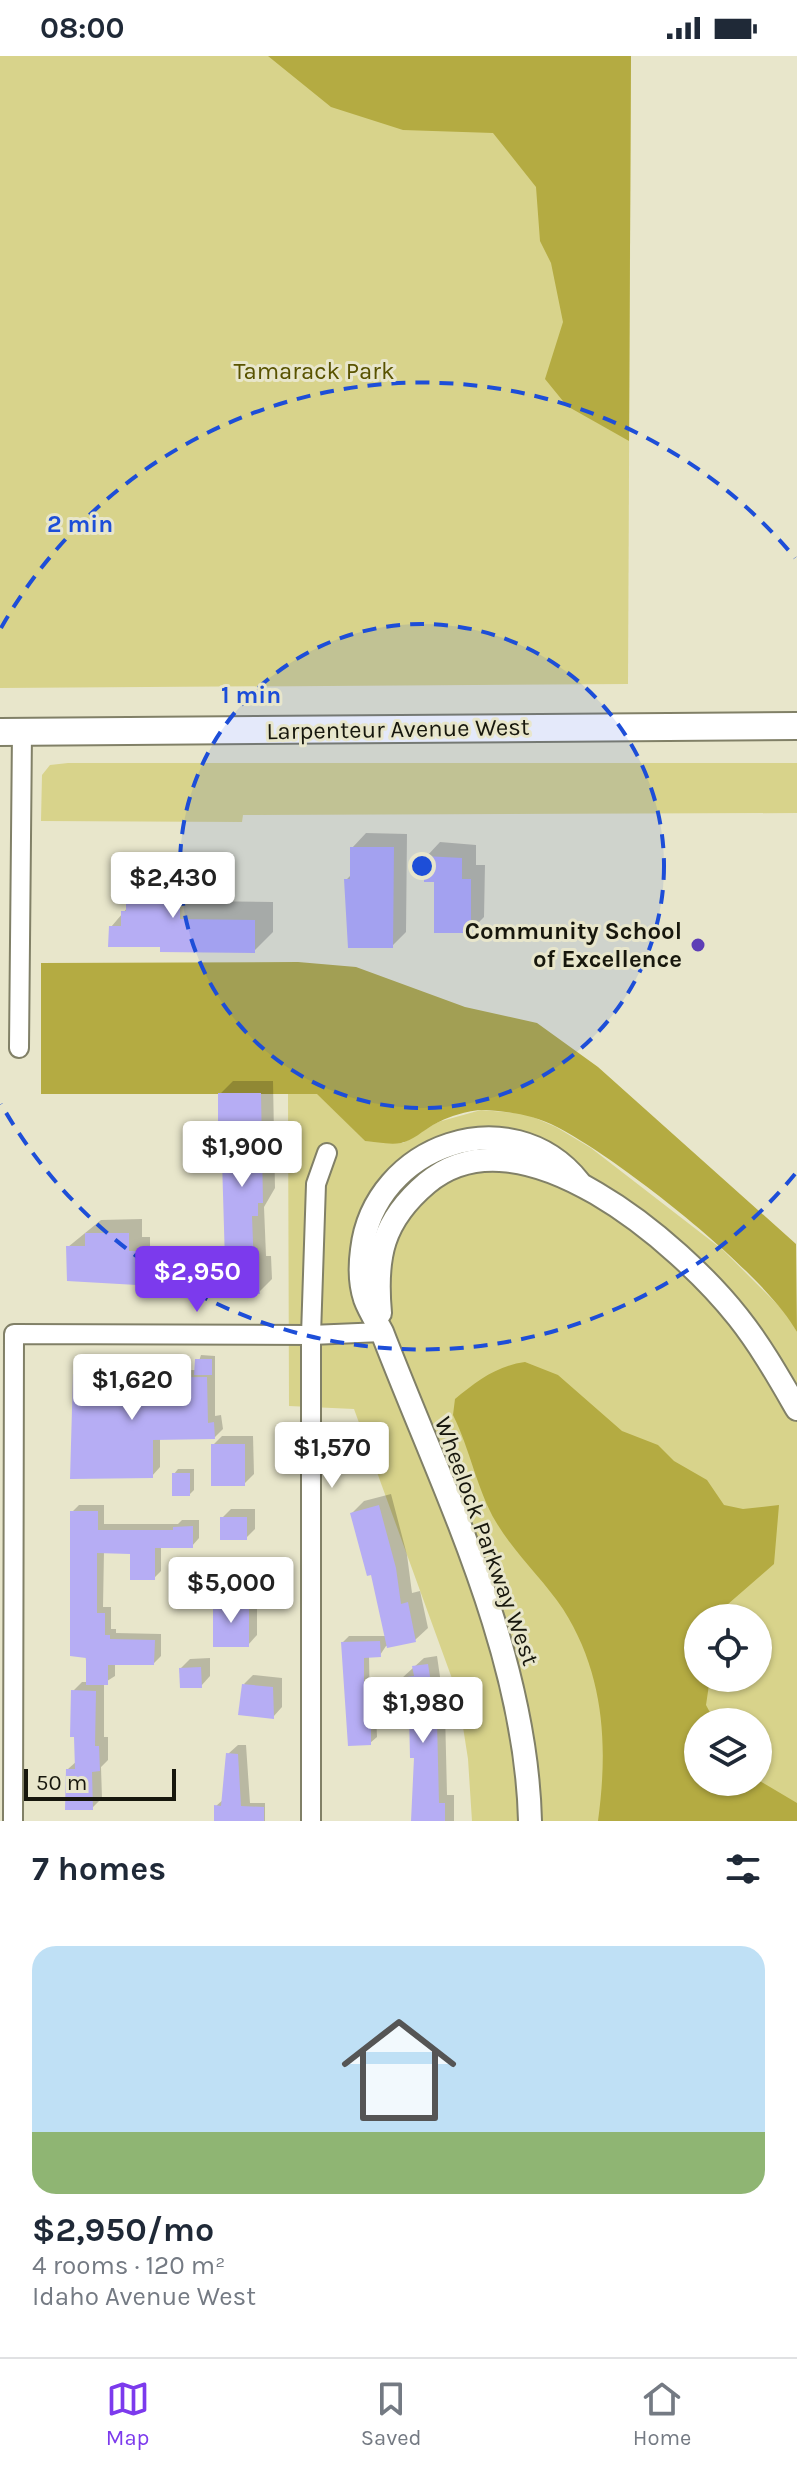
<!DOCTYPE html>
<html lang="en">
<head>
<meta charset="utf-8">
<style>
  :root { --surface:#fff; --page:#f2f2f3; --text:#1f2937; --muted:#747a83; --line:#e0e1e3; --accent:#7c3aed }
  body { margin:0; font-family:Karla,sans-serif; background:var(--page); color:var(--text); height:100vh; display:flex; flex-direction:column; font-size:30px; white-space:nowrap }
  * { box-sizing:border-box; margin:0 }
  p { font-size:26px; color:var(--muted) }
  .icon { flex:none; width:44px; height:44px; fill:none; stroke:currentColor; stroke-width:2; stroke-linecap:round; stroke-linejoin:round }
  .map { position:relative; height:1765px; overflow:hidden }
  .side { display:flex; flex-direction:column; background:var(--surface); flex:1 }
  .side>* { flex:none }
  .fabs { position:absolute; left:684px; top:1548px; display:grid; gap:16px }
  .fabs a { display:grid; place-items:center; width:88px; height:88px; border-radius:50%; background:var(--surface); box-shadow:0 2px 6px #0004; font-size:40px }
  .scale { position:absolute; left:24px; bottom:20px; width:152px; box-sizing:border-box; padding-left:8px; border:4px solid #17170d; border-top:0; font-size:22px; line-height:28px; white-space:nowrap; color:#17170d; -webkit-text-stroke:6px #e8e6cb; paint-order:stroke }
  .price { position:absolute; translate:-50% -68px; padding:0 18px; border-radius:8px; background:#fff; color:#222; font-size:26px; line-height:52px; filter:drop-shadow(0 2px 4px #0008) }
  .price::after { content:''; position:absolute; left:50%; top:48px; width:24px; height:18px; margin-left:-12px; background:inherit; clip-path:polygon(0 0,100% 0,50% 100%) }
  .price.active { background:var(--accent); color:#fff }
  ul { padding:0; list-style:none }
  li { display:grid; align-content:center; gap:16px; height:424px; padding:0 32px }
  li span { display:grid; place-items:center; height:248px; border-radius:24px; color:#555 }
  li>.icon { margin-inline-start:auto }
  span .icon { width:144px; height:144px; fill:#fffc; stroke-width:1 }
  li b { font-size:34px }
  h2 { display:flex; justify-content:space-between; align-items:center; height:96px; padding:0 32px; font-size:34px }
  .status { display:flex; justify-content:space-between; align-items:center; height:56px; padding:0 40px; background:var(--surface); direction:ltr }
  .status svg { height:22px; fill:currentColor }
  .tabs { display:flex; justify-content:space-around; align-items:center; height:112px; border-top:2px solid var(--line); background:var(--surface); font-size:22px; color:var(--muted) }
  .tabs a { display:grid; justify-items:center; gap:4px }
  .tabs .active { color:var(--accent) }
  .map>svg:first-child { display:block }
  .green { fill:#d8d38b; fill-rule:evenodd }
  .forest { fill:#b4ab42 }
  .shadow { fill:#0003 }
  .building { fill:#b6adf4 }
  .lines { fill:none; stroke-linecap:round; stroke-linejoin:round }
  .minor-casing { stroke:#818067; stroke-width:22 }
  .tertiary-casing { stroke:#818067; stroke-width:26 }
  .secondary-casing { stroke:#818067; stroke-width:30 }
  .minor { stroke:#fff; stroke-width:18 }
  .tertiary { stroke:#fff; stroke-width:22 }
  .secondary { stroke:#fff; stroke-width:26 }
  .ring { fill:none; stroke:#1d4ed8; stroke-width:4; stroke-dasharray:14 10 }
  .poi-dot { fill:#5d3eb6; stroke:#e8e6cb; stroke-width:3 }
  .labels { text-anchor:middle; stroke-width:6; stroke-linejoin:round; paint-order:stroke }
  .park-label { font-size:24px; fill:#595300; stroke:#e8e6cb }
  .street-label { font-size:24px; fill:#17170d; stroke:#e8e6cb }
  .poi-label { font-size:24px; font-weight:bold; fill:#17170d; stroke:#e8e6cb; text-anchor:end }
  .centre { fill:#1d4ed8; stroke:#e8e6cb; stroke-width:4 }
  .ring-label { font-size:24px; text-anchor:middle; font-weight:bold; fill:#1d4ed8; stroke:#e8e6cb; stroke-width:6; stroke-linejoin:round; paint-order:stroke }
</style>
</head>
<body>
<div class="status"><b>08:00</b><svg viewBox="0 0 49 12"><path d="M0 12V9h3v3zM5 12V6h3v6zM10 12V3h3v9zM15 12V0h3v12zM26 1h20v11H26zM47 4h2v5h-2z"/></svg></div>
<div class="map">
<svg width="797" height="1765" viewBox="0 0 797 1765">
  <rect width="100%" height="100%" fill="#e8e6cb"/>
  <g class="green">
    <polygon points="0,0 631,0 628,628 0,632"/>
    <polygon points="68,707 797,707 797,757 243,759 242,766 41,765 42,719 50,709"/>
    <path d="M288 1038H318L365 1085 403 1087 438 1066 481 1054 526 1058 556 1071 591 1092 723 1194 788 1259 797 1276V1765H472L468 1703 458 1639 354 1353 289 1350ZM698 1562H758V1622H698ZM698 1666H758V1726H698Z"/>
  </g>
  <g class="forest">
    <polygon points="268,0 631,0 629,385 567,350 545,323 563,266 551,207 540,185 536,131 493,77 403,74 331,51"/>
    <path d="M298 906 356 911 465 951 537 967 598 1011 796 1188 797 1276C764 1216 619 1103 557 1071 534 1059 511 1056 486 1054 471 1053 446 1061 433 1069 424 1074 412 1085 401 1087 390 1089 376 1086 365 1085L317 1038H41V907Z"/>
    <path d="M525 1306 558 1319 622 1375 658 1389 674 1405 707 1424 724 1449 743 1453 779 1449 774 1508 720 1555 719 1562H698V1622H710L706 1649 715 1666H698V1726L758 1724 797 1747V1765H598C608 1691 605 1619 563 1553 543 1523 515 1498 496 1466 477 1434 470 1393 453 1359L455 1343C477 1325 496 1310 525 1306Z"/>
  </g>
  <g class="shadow">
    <polygon points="366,777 407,778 406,876 392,890 346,824 352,818 352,792"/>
    <polygon points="440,786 476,789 476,809 485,809 484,861 470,875 426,801"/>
    <polygon points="147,796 198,797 197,845 273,846 273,876 254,895 162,889 111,871 128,851 128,815"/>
    <polygon points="233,1025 273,1025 275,1132 264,1151 266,1200 271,1200 272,1223 259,1236 224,1105 232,1096 232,1068 220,1038"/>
    <polygon points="142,1163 142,1181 150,1181 150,1213 136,1227 68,1191 101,1164"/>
    <polygon points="201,1299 215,1300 215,1360 221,1359 223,1373 215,1381 160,1382 160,1411 152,1420 75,1319 83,1311 120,1311 120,1315 196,1314"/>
    <polygon points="222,1380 253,1380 254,1418 244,1428 213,1389"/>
    <polygon points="178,1413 194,1413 194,1434 190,1438 174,1418"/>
    <polygon points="391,1438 407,1499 412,1537 420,1535 428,1572 415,1584 386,1590 380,1599 369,1600 370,1656 376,1656 377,1681 370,1687 343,1586 349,1580 386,1580 372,1516 352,1457 364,1445"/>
    <polygon points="79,1449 104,1449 104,1468 178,1468 182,1464 199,1464 199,1482 192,1490 161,1490 161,1515 154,1522 132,1496 104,1495 103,1551 111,1551 111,1573 116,1573 116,1577 161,1578 161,1600 154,1607 115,1607 115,1620 104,1627 104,1681 108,1681 108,1704 101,1711 102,1742 92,1752 68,1713 77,1705 73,1635 82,1626 88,1626 72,1456"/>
    <polygon points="231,1453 255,1453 255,1473 246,1482 222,1462"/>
    <polygon points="225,1538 257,1538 257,1579 248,1589 215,1548"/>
    <polygon points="437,1600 445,1655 447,1739 454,1739 454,1765 414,1765 416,1700 411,1654 402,1622 424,1602"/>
    <polygon points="210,1602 210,1620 201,1630 181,1612 190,1603"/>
    <polygon points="253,1619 282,1622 282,1651 273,1661 244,1628"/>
    <polygon points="238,1689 246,1689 250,1747 265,1747 265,1765 216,1765 216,1750 224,1743 228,1698"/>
  </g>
  <g class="building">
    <polygon points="350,791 394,791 393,892 348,892 344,823 350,823"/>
    <polygon points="424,800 462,802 462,823 471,823 471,877 434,877 434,826 424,826"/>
    <polygon points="126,814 180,815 180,863 255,864 255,897 160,896 160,891 108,891 109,870 121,870 121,855 126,855"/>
    <polygon points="218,1037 261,1037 263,1147 258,1147 258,1160 252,1160 254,1212 259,1212 260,1238 226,1240 222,1104 230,1104 230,1070 218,1070"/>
    <polygon points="85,1177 129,1177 129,1195 137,1195 137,1229 67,1225 66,1190 85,1190"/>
    <polygon points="195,1303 212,1303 212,1319 194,1319"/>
    <polygon points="73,1318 113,1318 113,1322 207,1321 208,1367 214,1366 215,1383 153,1384 153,1422 70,1423"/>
    <rect x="211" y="1388" width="34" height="42"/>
    <rect x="172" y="1417" width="18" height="23"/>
    <polygon points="379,1449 396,1512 401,1548 408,1546 416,1586 387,1592 371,1519 367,1520 350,1457"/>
    <polygon points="70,1455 98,1455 98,1474 173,1474 173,1471 193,1470 193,1492 155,1492 155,1524 130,1524 130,1498 97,1497 97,1557 105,1557 105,1579 110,1579 110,1583 155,1584 154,1609 108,1609 108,1629 86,1629 86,1602 70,1600"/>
    <rect x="220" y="1461" width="27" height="23"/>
    <rect x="213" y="1547" width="36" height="44"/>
    <polygon points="380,1585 381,1601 364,1602 364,1662 371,1661 371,1689 348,1690 341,1586"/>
    <polygon points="428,1608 437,1665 439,1747 445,1747 445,1765 411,1765 414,1702 410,1702 409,1656 404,1657 400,1622 414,1620 412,1610"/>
    <polygon points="201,1611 202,1632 180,1632 179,1612"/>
    <polygon points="242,1628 273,1631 274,1663 238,1659"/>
    <polygon points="71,1634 96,1635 95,1690 99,1690 100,1715 92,1716 93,1754 65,1754 66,1713 75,1713 74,1681 70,1681"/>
    <polygon points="226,1697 238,1698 241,1750 264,1751 264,1765 214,1765 214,1749 221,1750"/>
  </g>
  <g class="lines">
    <defs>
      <g id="minor">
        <polyline points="19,992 22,676"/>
        <polyline points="13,1765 14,1278 311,1279 382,1276"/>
        <polyline points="311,1765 311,1279 316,1128 327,1097"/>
      </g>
      <g id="tertiary">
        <path d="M380 1257C375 1201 382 1165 427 1127 521 1048 681 1189 738 1261 761 1290 779 1322 797 1353"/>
        <path d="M530 1765C526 1596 442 1432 382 1276 376 1265 369 1254 365 1243 360 1228 360 1209 362 1194 374 1089 511 1041 579 1126"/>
      </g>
      <polyline id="secondary" points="0,676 797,670"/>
    </defs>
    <use href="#minor" class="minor-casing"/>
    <use href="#tertiary" class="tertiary-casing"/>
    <use href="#secondary" class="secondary-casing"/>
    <use href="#minor" class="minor"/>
    <use href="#tertiary" class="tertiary"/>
    <use href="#secondary" class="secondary"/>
  </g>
  <circle cx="422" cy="810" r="242" fill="#1d4ed8" fill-opacity=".12"/>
  <g class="ring">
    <circle cx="422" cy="810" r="242"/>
    <path d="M795 1118A484 484 0 0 1 1 1048M1 572A484 484 0 0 1 795 502"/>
  </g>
  <circle class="poi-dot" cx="698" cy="889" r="8"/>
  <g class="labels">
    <g class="park-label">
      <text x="314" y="323">Tamarack Park</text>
    </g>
    <g class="street-label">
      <text transform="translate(398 673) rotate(-1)" y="8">Larpenteur Avenue West</text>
      <text transform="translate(487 1485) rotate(70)" y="8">Wheelock Parkway West</text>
    </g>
    <g class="poi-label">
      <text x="682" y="883">Community School<tspan x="682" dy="28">of Excellence</tspan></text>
    </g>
  </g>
  <circle cx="422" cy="810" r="12" class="centre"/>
  <g class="ring-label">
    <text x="80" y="476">2 min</text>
    <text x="251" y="647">1 min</text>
  </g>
</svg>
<div class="fabs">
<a><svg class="icon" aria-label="locate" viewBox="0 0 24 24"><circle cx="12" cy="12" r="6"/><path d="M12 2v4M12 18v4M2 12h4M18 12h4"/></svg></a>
<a><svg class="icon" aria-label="layers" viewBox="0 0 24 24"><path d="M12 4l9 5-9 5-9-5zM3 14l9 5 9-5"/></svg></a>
</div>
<div class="scale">50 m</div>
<b class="price" style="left:173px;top:864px">$2,430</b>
<b class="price" style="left:242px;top:1133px">$1,900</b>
<b class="price active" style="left:197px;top:1258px">$2,950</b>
<b class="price" style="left:132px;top:1366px">$1,620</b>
<b class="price" style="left:332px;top:1434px">$1,570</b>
<b class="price" style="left:231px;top:1569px">$5,000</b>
<b class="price" style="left:423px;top:1689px">$1,980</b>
</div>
<section class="side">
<h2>7 homes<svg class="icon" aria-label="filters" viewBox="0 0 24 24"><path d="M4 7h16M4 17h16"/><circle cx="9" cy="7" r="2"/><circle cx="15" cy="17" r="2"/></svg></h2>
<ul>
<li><span style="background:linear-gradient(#bfe0f5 75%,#8fb573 0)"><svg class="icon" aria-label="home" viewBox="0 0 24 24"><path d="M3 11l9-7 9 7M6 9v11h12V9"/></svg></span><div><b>$2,950/mo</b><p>4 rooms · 120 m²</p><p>Idaho Avenue West</p></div></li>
</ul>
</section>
<nav class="tabs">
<a class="active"><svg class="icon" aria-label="map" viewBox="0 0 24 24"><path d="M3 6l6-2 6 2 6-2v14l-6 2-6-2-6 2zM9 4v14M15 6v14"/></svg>Map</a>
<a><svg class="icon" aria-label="saved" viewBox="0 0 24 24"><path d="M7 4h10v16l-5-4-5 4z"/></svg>Saved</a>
<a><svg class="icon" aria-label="home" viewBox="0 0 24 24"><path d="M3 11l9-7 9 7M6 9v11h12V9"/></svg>Home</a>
</nav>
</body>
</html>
